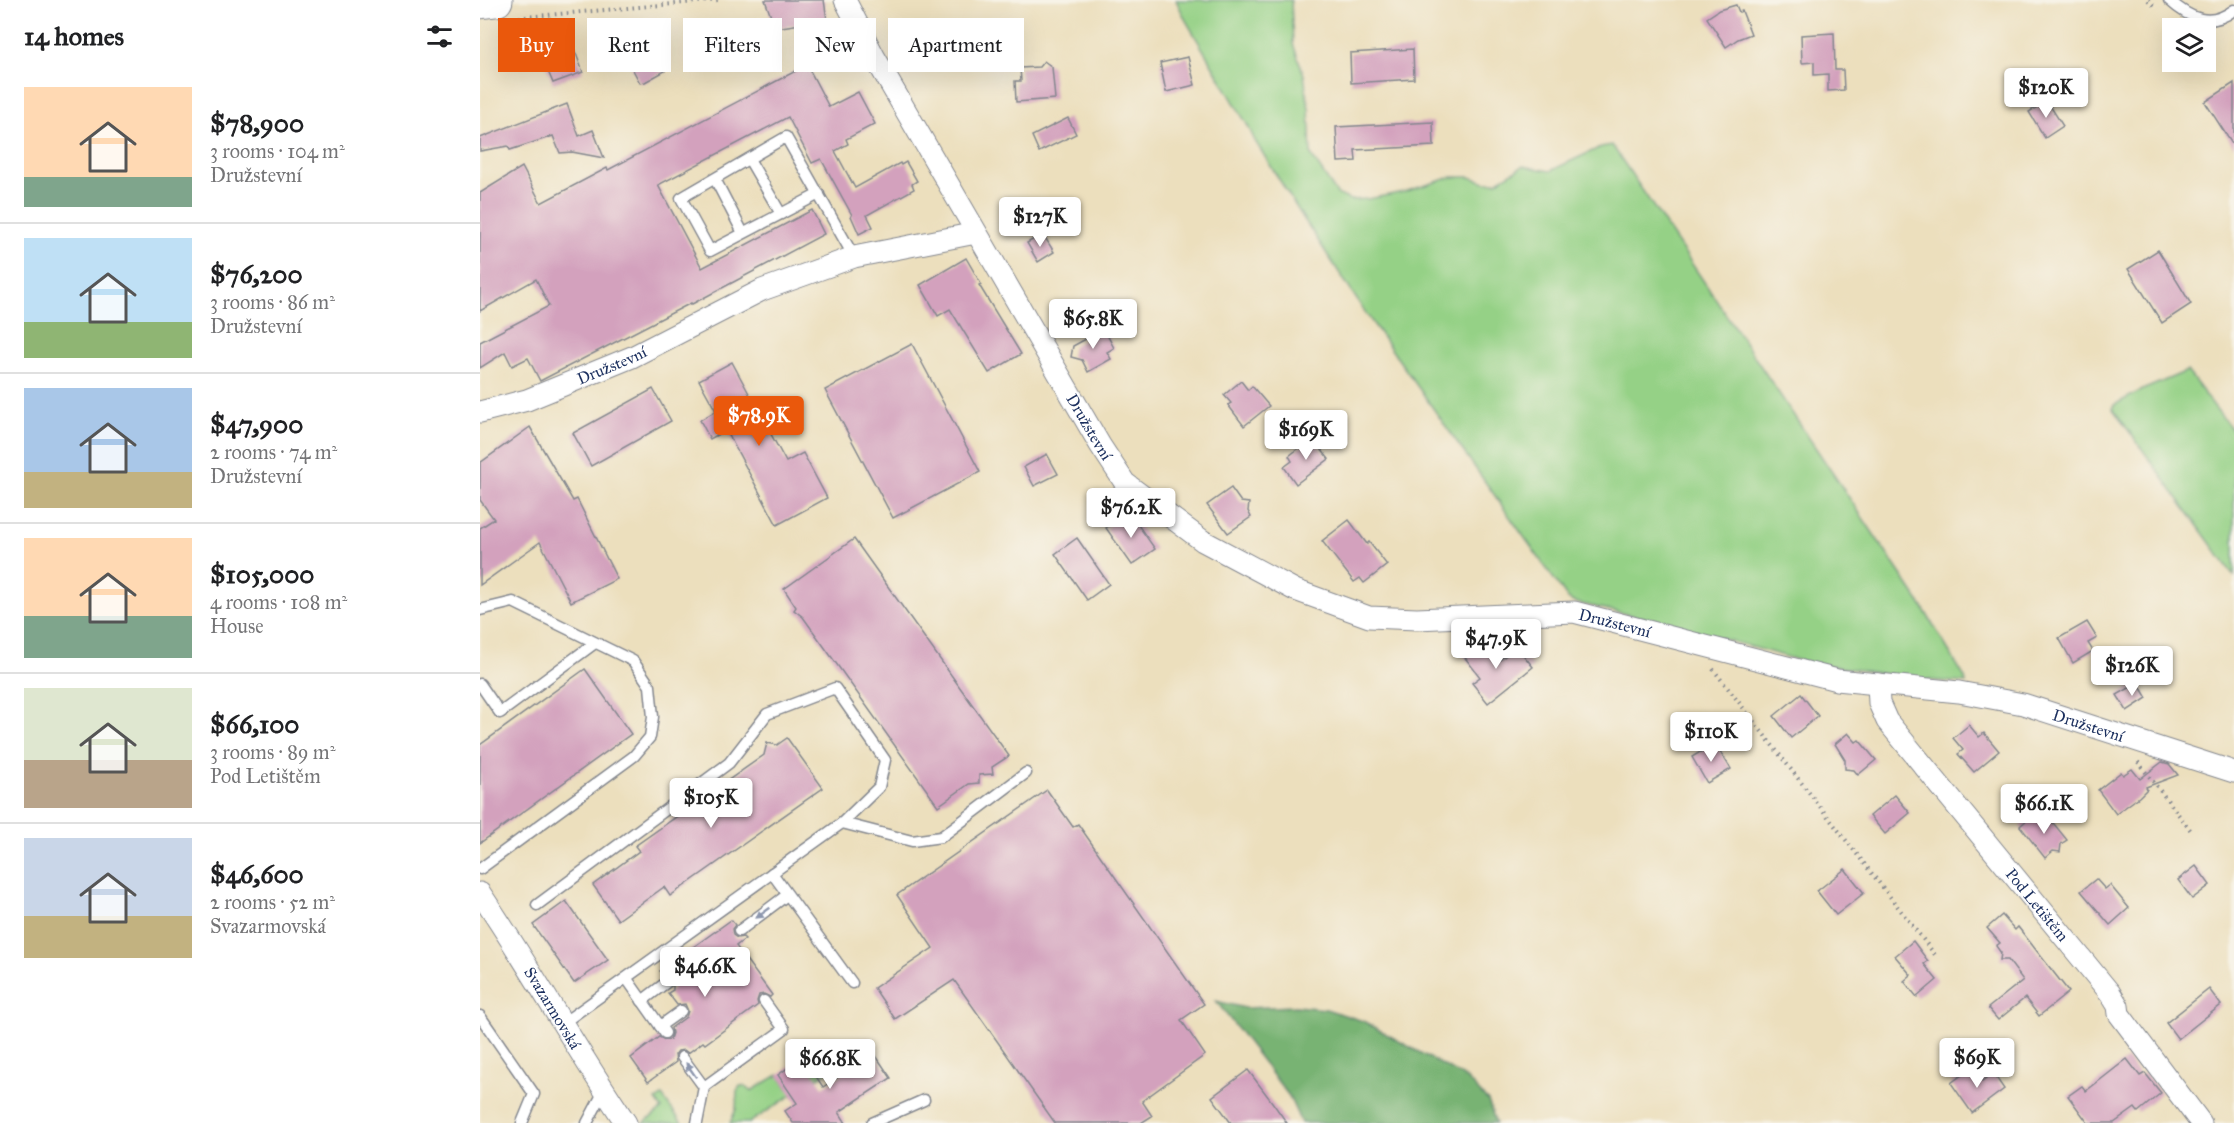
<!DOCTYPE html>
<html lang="en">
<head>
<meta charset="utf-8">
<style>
  :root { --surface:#fff; --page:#f2f2f2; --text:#202124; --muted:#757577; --line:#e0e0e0; --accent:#ea580c }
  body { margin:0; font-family:"IM FELL Great Primer",serif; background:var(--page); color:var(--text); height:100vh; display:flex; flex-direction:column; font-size:22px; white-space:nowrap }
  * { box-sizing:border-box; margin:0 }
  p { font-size:20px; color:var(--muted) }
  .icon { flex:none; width:33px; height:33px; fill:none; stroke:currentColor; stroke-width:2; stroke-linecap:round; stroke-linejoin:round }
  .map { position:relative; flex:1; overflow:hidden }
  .panel { display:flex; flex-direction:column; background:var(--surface); width:480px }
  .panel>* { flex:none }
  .guide { position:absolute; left:18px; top:18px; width:570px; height:54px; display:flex; gap:12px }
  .fabs { position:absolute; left:1682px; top:18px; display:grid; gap:12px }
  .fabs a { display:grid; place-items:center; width:54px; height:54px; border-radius:0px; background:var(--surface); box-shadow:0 6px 24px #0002; font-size:30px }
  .price { position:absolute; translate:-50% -51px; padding:0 14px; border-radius:6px; background:#fff; color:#222; font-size:20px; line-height:39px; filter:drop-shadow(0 2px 3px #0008) }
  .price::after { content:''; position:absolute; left:50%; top:36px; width:18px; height:14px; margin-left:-9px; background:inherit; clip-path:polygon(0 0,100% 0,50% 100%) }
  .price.on { background:var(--accent); color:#fff }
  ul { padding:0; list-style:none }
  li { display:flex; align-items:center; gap:18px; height:150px; padding:0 24px }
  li+li { border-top:2px solid var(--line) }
  li span { display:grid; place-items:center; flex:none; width:168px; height:120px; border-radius:0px; color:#555 }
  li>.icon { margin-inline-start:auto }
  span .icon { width:72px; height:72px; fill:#fffc; stroke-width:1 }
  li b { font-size:26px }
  h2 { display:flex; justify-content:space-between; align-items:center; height:72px; padding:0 24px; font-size:26px }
  .chip { padding:0 21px; border-radius:0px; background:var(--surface); box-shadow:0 6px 24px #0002; font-size:21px; line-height:54px }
  .chip.on { background:var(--accent); color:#fff }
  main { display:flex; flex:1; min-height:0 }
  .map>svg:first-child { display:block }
  .green { fill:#95d186; stroke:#588072; stroke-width:1.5 }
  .forest { fill:#78b373; stroke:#4a7168; stroke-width:1.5 }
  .building { fill:#d3a1bd }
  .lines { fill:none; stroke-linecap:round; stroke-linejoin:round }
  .service-casing { stroke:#84878e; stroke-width:13 }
  .minor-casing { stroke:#84878e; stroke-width:23 }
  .primary-casing { stroke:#84878e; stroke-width:35 }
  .path { stroke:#84878e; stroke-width:4; stroke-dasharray:1.5 4.5; stroke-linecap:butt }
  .service { stroke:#fff; stroke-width:10 }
  .minor { stroke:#fff; stroke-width:21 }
  .primary { stroke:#fff; stroke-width:33 }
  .oneway { fill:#8d97ae }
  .labels { text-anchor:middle; stroke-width:5; stroke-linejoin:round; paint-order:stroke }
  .street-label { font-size:16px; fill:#1b2f5e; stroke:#f7f3e8 }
</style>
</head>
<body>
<main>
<section class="panel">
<h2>14 homes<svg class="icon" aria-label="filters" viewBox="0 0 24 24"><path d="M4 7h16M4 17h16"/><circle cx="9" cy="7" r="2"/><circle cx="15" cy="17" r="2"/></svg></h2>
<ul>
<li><span style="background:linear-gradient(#ffd9b3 75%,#7fa58c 0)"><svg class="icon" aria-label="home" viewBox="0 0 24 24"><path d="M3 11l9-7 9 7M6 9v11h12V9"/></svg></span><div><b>$78,900</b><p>3 rooms · 104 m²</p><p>Družstevní</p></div></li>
<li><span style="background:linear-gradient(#bfe0f5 70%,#8fb573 0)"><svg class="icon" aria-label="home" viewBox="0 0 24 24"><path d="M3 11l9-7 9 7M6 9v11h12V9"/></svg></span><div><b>$76,200</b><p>3 rooms · 86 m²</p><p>Družstevní</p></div></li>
<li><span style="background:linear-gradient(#a9c7e8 70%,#c2b280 0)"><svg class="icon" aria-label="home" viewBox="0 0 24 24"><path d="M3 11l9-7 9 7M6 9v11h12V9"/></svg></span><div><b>$47,900</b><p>2 rooms · 74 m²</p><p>Družstevní</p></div></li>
<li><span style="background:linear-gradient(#ffd9b3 65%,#7fa58c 0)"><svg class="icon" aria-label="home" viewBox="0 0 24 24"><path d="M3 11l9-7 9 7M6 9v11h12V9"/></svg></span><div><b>$105,000</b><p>4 rooms · 108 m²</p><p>House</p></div></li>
<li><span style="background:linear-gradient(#dfe7d0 60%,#b9a48a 0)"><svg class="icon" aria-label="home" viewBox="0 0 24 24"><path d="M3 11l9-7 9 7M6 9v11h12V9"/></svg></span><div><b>$66,100</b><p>3 rooms · 89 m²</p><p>Pod Letištěm</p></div></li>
<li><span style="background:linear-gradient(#c9d6e8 65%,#c2b280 0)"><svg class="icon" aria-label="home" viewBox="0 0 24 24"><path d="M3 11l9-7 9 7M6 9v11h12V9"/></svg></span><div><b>$46,600</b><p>2 rooms · 52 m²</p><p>Svazarmovská</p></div></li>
</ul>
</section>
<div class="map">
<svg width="1754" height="1123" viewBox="0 0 1754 1123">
  <rect width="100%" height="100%" fill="#f7f3e8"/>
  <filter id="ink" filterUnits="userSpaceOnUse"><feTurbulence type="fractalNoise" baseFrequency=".0167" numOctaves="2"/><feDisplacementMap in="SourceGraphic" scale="12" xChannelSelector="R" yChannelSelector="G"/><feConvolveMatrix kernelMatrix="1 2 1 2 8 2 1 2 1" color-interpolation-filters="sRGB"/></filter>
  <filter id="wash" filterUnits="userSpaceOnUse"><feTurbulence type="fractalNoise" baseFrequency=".008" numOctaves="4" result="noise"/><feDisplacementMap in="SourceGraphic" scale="24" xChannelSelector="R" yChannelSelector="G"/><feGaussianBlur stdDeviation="1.35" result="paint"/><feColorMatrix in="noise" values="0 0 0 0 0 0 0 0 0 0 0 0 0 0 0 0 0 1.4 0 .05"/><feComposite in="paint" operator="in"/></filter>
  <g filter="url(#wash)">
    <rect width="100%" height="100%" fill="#ecdfbd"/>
    <g class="green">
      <polygon points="696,0 811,0 813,44 824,75 829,109 831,155 857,194 870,200 888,199 924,192 972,177 990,177 1005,182 1016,182 1043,166 1070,171 1121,147 1132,145 1442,606 1485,678 1486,683 1446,680 1325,662 1187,623 1093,602 1088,599 887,315 822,216 775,141 768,126 705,19"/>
      <polygon points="1707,371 1754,432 1754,576 1633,409 1634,405 1660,391"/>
      <polygon points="327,1044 347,1072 269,1123 250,1123 256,1109 257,1091 260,1086 264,1086 271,1091 298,1075 308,1089 333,1071 321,1054 322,1047"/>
      <polygon points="182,1096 202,1123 164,1123 182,1109 176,1100"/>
    </g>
    <polygon class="forest" points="736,1001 765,1008 816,1006 846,1009 883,1021 986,1078 1008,1101 1016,1123 821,1123 809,1096"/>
    <g id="blocks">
      <g class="building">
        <polygon points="285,0 344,0 347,20 295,28"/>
        <polygon points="1256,5 1259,12 1262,11 1271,34 1258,39 1246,47 1227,18 1239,10"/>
        <polygon points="1354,33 1355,70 1363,70 1364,90 1348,91 1348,74 1334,75 1334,62 1322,63 1321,35"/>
        <polygon points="170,39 185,71 165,82 160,83 144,53"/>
        <polygon points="93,46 103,72 73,83 62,57"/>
        <polygon points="933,49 934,79 871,83 870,53"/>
        <polygon points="708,57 715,85 686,92 680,63"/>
        <polygon points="564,61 572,67 575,99 536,102 535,81 541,81 540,68 559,67"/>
        <polygon points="327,65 349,107 378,92 395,124 366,139 368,144 355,151 375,188 420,163 421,165 426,162 437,181 432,184 434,189 387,215 393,227 379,234 371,216 372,215 341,159 332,163 308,117 178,185 222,268 332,210 344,234 212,304 211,303 60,381 48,358 32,366 25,352 0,368 0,342 69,306 56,279 0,311 0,193 42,167 61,203 127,168 128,170"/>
        <polygon points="1754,83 1754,147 1725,102"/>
        <polygon points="1567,101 1583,126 1565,138 1549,112"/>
        <polygon points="87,104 99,136 113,130 124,158 92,152 80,153 73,136 30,150 28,146 0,151 0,138"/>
        <polygon points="588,118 596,134 559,152 552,136"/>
        <polygon points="953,122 954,146 875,150 876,161 858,162 856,127"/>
        <polygon points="563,234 574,252 558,262 547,243"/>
        <polygon points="1678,250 1711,304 1682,323 1648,269"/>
        <polygon points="486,258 501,284 499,285 541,354 509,373 470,309 458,316 440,285"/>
        <polygon points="624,329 634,348 627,352 631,359 608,372 602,360 591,357 593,346"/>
        <polygon points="432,344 500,472 413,518 345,390"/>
        <polygon points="252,362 306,462 323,453 347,498 297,525 246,430 230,439 220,420 236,411 219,380"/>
        <polygon points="761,381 768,390 772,386 789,406 764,426 748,405 751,403 744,395"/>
        <polygon points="173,389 191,421 111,466 93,433"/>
        <polygon points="50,427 93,501 97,499 137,579 91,602 60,542 0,585 0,528 14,519 0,500 0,463"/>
        <polygon points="832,438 849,459 816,484 804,467 812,461 809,456"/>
        <polygon points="567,454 578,474 554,486 544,467"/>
        <polygon points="751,488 761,502 769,503 768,511 771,517 748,533 727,505"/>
        <polygon points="649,512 675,549 652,565 626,528"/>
        <polygon points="869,520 887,544 889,542 907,565 884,583 880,578 874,582 842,541"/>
        <polygon points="597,538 629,584 607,600 575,554"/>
        <polygon points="374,539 529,756 512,767 513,774 499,775 499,783 489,784 458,806 323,617 314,610 316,607 304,589"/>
        <polygon points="1607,622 1617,638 1608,643 1613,651 1593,663 1579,638"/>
        <polygon points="1009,646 1020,660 1037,647 1053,667 1008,703 992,683 1000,677 983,655 993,647"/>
        <polygon points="105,669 151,734 0,843 0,745"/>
        <polygon points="1658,683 1667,698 1647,711 1637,695"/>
        <polygon points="1321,694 1338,716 1311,738 1294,716"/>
        <polygon points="1489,725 1499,737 1504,733 1519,751 1494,772 1478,754 1483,750 1473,738"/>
        <polygon points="1368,733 1376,742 1379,740 1396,760 1378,775 1374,770 1365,769 1365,760 1355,744"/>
        <polygon points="307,738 343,788 190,896 184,887 138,920 113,885 159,851 155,846 284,755 287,743 297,745"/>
        <polygon points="1235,743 1251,769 1227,783 1212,757"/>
        <polygon points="1682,762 1689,764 1698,775 1666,787 1667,789 1659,797 1636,814 1618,790 1641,772 1643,775 1652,769 1660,779"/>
        <polygon points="567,790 593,827 598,824 724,1004 701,1020 725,1055 662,1101 672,1116 661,1123 575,1123 474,980 415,1019 394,988 453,948 417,895"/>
        <polygon points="1415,795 1430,813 1405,834 1390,816"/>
        <polygon points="1556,812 1566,823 1570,819 1587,840 1581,844 1580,852 1573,851 1565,858 1540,826"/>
        <polygon points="1716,866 1730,885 1712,899 1698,880"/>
        <polygon points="1365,869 1384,893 1356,915 1337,891"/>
        <polygon points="1616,879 1625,889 1630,885 1649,908 1630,925 1601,891"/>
        <polygon points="86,901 128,960 94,983 53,925"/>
        <polygon points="1522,915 1535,930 1538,927 1589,992 1559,1016 1545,998 1518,1020 1508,1008 1543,980 1528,960 1520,960 1521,953 1516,946 1520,943 1507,928"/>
        <polygon points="251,920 255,925 252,929 253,935 257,938 263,937 265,939 256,946 292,995 290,997 284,994 279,995 277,1001 278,1005 225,1044 223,1042 208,1053 204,1050 198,1051 195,1055 196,1062 168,1082 151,1058 179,1037 185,1040 190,1039 192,1033 191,1028 206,1017 208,1011 205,1004 197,1005 188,993 193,990 193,978 189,975 183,976 180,971"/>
        <polygon points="1433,941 1448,961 1444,964 1457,980 1437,997 1424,981 1431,975 1415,956"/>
        <polygon points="1729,989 1741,1005 1698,1039 1686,1023"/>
        <polygon points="394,1053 411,1078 359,1112 366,1123 313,1123 305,1111 317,1103 298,1075 323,1057 343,1087"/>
        <polygon points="1647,1059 1660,1076 1665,1073 1681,1093 1658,1112 1655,1108 1634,1123 1608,1123 1588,1096 1602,1086 1606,1091"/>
        <polygon points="768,1070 792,1102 807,1123 751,1123 732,1097"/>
        <polygon points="1489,1070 1493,1075 1496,1072 1502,1081 1513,1073 1524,1089 1492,1113 1471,1083"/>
      </g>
    </g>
  </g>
  <g filter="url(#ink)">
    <use href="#blocks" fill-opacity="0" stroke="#84878e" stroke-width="1.5"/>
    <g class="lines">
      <defs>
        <g id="service">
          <path d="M1689 0C1710 19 1730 28 1754 10"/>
          <polyline points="269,159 301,214"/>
          <polyline points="235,179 263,233"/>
          <polyline points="339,194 230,251 201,198 306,137 374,257"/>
          <polyline points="0,610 33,602 153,661 170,686 173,717 170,737 154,756 0,869"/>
          <polyline points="0,684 20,713 115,643"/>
          <polyline points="362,823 432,841 461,837 546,773"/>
          <polyline points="292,873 372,983"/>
          <polyline points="57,905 249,763 287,714 355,688 405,760 399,787 362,823 83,1023"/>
          <polyline points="259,931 307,895"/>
          <polyline points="147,979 185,1033"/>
          <polyline points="162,1001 187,982"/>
          <polyline points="0,1016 54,1094 42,1123"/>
          <polyline points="180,1026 201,1011"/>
          <polyline points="202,1057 224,1087 217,1123"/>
          <polyline points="224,1087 304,1029 284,1001"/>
          <polyline points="107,1123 124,1091"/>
          <polyline points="392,1123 444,1100"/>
        </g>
        <g id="minor">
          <path id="s1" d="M365 0 394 56 620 445 645 483 723 541 815 590 889 617 937 619 1094 612 1357 680 1479 692 1543 704 1754 772"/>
          <path id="s2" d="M0 412 47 400 152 357 282 290 374 257 496 233"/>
          <path id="s3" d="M1398 684 1399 703 1407 721 1630 993 1638 1006 1639 1014 1721 1123"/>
          <path id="s4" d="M0 893C51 968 95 1048 146 1123"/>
        </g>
        <polyline id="primary" points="0,2 16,0"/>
      </defs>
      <use href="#service" class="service-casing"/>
      <use href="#minor" class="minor-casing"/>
      <use href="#primary" class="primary-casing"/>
      <g class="path">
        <polyline points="1668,0 1676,8"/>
        <polyline points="33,18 239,0"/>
        <polyline points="1233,669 1456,956"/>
        <polyline points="1658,762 1712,832"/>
      </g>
      <use href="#service" class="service"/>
      <use href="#minor" class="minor"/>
      <use href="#primary" class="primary"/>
    </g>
    <defs><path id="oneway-solid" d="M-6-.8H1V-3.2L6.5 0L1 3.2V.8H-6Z" transform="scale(1.5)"/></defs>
    <g class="oneway">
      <use href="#oneway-solid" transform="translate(283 913) rotate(144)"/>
      <use href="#oneway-solid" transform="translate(211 1070) rotate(-125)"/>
    </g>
  </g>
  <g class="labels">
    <g class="street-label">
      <text dy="6" stroke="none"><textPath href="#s2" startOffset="140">Družstevní</textPath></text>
      <text dy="6" stroke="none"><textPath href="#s1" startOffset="492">Družstevní</textPath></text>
      <text dy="6" stroke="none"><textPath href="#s1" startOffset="1086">Družstevní</textPath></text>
      <text dy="6" stroke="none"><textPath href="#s1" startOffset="1572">Družstevní</textPath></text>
      <text dy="6" stroke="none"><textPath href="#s3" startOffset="276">Pod Letištěm</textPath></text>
      <text dy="6" stroke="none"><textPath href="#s4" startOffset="136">Svazarmovská</textPath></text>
    </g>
  </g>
</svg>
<div class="fabs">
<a><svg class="icon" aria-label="layers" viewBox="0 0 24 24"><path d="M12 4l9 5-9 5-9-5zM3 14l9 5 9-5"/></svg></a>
</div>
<b class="price" style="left:1566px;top:119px">$120K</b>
<b class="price" style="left:560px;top:248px">$127K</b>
<b class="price" style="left:613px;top:350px">$65.8K</b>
<b class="price on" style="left:279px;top:447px">$78.9K</b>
<b class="price" style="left:826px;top:461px">$169K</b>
<b class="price" style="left:651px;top:539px">$76.2K</b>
<b class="price" style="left:1016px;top:670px">$47.9K</b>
<b class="price" style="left:1652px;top:697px">$126K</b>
<b class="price" style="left:1231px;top:763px">$110K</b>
<b class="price" style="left:231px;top:829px">$105K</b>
<b class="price" style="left:1564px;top:835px">$66.1K</b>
<b class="price" style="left:225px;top:998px">$46.6K</b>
<b class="price" style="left:1497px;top:1089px">$69K</b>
<b class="price" style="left:350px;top:1090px">$66.8K</b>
<div class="guide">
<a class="chip on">Buy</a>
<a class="chip">Rent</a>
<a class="chip">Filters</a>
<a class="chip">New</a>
<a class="chip">Apartment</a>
</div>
</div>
</main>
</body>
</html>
